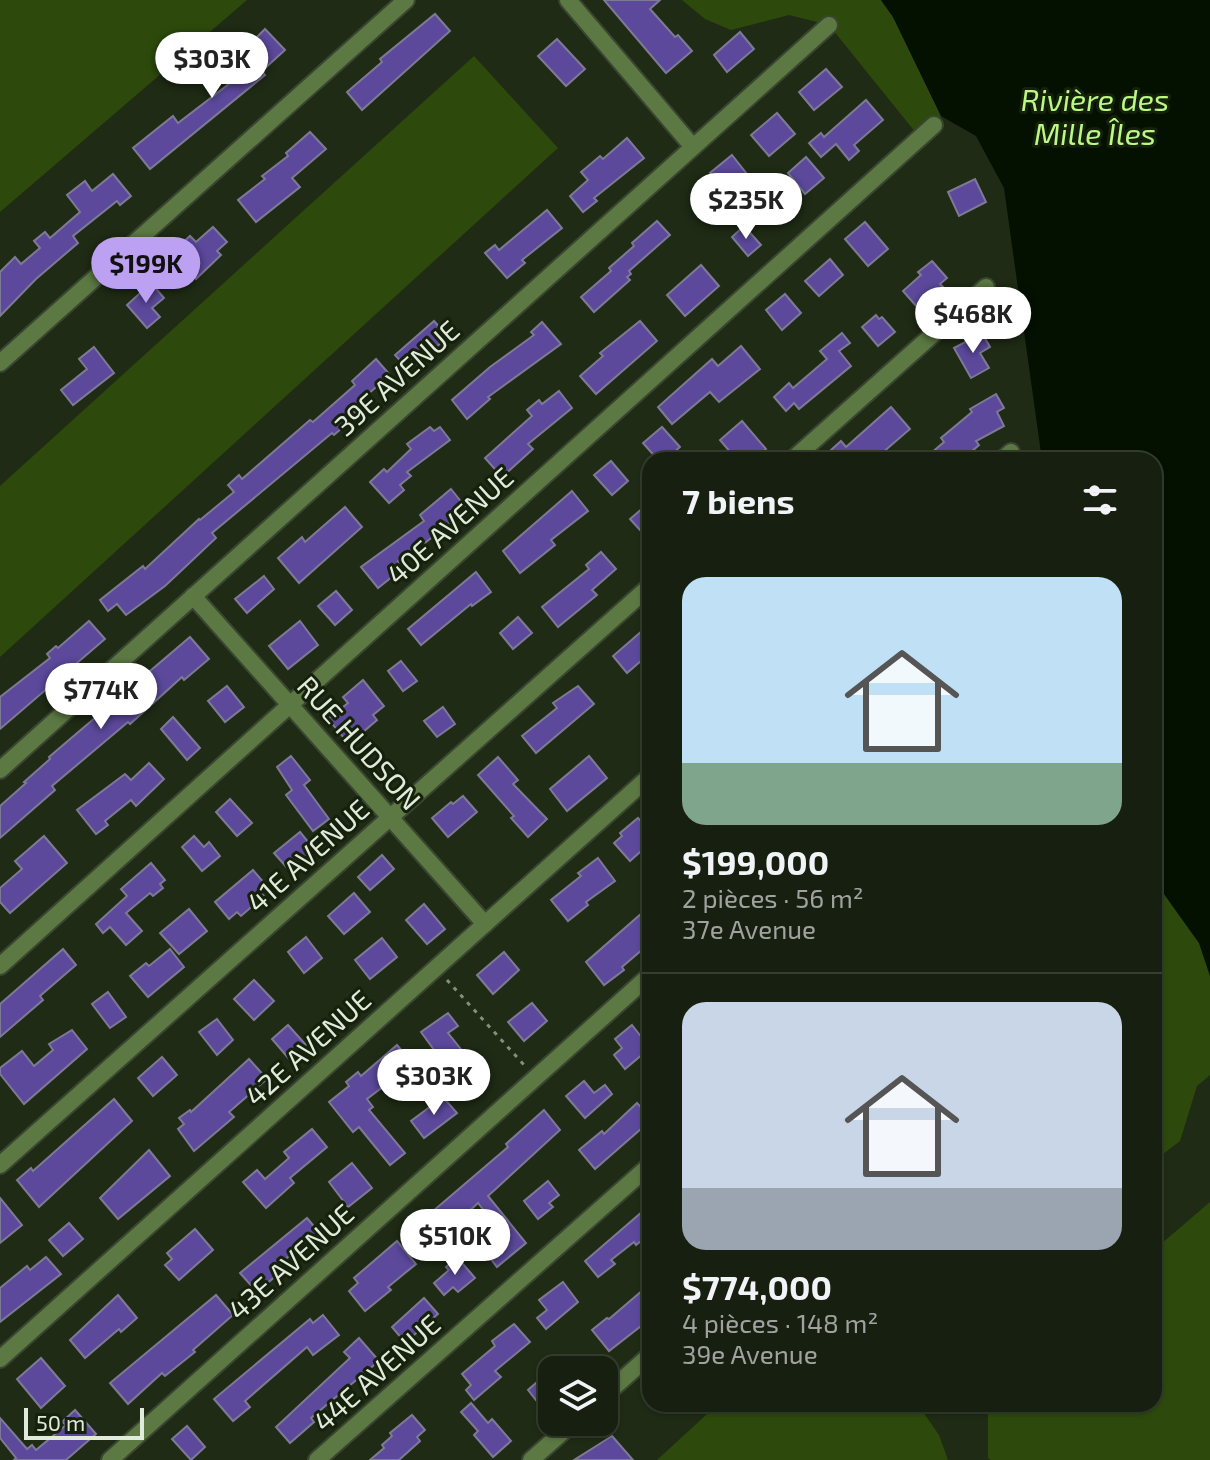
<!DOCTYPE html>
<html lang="fr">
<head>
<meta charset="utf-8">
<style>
  :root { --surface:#172010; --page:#242d1e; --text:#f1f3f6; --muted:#9ea39f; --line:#363e30; --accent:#bca0f2 }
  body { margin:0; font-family:"Exo 2",sans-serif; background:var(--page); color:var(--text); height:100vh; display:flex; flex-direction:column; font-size:30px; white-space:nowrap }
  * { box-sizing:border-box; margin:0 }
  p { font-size:26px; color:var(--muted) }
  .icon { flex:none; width:44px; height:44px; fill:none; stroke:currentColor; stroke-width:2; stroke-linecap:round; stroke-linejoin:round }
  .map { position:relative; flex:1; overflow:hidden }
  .sheet { position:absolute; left:642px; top:452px; width:520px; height:960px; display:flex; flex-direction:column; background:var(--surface); border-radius:24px; box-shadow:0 2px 6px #0004,0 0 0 2px var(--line) }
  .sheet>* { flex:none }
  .controls { position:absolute; left:538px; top:1356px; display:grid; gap:16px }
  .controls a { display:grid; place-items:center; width:80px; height:80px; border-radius:16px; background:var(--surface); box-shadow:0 2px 6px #0004,0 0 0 2px var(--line); font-size:40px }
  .scale { position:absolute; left:24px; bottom:20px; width:120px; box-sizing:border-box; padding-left:8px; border:4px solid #e2eadc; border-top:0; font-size:22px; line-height:28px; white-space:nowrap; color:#e2eadc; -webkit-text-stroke:6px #16210c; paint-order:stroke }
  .price { position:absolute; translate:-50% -68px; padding:0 18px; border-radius:28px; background:#fff; color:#222; font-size:26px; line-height:52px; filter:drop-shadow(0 2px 4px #0008) }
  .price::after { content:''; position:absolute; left:50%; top:48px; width:24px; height:18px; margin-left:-12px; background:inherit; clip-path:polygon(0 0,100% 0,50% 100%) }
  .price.current { background:var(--accent); color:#111 }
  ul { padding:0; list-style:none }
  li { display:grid; align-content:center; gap:16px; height:424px; padding:0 40px }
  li+li { border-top:2px solid var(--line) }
  li span { display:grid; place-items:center; height:248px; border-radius:24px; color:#555 }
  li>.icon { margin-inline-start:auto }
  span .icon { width:144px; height:144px; fill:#fffc; stroke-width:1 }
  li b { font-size:34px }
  h2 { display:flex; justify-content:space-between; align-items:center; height:96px; padding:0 40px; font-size:34px }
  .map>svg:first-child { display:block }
  .green { fill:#2d4a0c }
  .water { fill:#041000 }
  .building { fill:#5c499c; stroke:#7d7a95; stroke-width:2 }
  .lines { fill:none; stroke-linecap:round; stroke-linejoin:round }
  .street-casing { stroke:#3a4631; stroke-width:20 }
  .path { stroke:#848e7c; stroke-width:3; stroke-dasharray:4 6; stroke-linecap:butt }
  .street { stroke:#5c7943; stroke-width:16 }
  .labels { text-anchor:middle; stroke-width:6; stroke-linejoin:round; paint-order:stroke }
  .street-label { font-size:28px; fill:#e2eadc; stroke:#16210c }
  .water-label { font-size:30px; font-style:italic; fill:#bbf884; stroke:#16210c }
</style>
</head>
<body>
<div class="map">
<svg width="1210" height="1460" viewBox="0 0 1210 1460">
  <rect width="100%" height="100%" fill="#1f2b15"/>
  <g class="green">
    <polygon points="0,0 247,0 0,212"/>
    <polygon points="682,0 881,0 893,17 941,116 920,138 829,25 789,15 731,30 705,19"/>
    <polygon points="474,56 558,148 0,657 0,486"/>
    <polygon points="1154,880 1199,943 1210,975 1210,1075 1197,1086 1180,1141 1154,1161 1154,999 1160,992 1154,981"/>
    <polygon points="1210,1202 1210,1460 991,1460 988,1458 988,1408 991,1404 1154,1404 1154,1250"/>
    <polygon points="718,1404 921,1404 921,1409 939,1435 948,1460 657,1460"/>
  </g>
  <polygon class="water" points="881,0 1210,0 1210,976 1199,943 1154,880 1154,460 1042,460 1004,188 976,136 941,116 893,17"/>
  <g class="building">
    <polygon points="604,0 660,0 650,9 675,37 678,35 692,51 666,73"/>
    <polygon points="435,14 450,31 362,110 347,92 382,62 380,59"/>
    <polygon points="265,29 285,50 262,71 265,75 150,169 133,148 173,116 178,123 234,80 224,68 251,45 250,44"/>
    <polygon points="740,32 754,49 727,72 714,55"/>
    <polygon points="557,39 585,69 566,86 538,56"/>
    <polygon points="826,69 842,87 814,110 799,92"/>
    <polygon points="866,100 883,120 854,145 859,151 849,160 836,144 821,157 809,143 821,133 824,137"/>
    <polygon points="777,113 795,134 769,156 751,135"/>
    <polygon points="310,132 326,149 292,178 300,187 256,222 238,200 265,179 262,176 288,156 286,153"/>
    <polygon points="627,138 644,158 594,198 597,201 583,212 570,196 588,180 581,172 600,156 603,159"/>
    <polygon points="732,155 747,174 726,192 710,173"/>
    <polygon points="806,157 824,178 805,194 788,173"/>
    <polygon points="113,174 131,196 120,205 117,201 73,236 78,243 36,279 0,316 0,272 15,257 21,264 40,248 34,241 45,232 50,238 80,212 67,195 85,181 92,191"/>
    <polygon points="975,179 986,202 959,216 948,192"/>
    <polygon points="547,210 562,228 522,260 525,263 507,278 485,253 495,245 499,250"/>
    <polygon points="657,221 670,235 629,271 631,274 627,277 630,280 594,312 581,297 611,271 609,268 634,246 632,243"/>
    <polygon points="865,222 888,249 868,266 845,239"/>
    <polygon points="744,226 761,245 748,256 732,237"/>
    <polygon points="213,227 227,242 217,251 221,255 196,279 177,258 185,251 180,245 190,236 196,242"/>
    <polygon points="830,259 843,275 819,296 805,281"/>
    <polygon points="932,261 947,278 940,284 943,287 918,308 903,291 921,275 918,272"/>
    <polygon points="701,265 719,286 685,316 667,295"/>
    <polygon points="151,283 164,298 152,308 160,317 147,328 127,305"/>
    <polygon points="785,294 801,313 782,330 766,310"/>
    <polygon points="876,315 879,319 882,317 895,332 878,346 862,327"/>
    <polygon points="434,321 448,337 409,370 395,355"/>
    <polygon points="640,321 657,341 596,394 580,376 603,356 600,353"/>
    <polygon points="542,322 561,344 488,397 490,399 467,419 452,400 490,367 534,335 531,332"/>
    <polygon points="842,333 850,343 839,351 851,366 799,409 794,403 786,411 774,397 789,383 793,388 827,359 820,351"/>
    <polygon points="982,333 990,347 980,353 989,368 971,378 954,348"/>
    <polygon points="741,346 760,369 719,402 710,392 672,424 658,407 712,359 718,366"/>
    <polygon points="94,347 114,373 73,405 61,390 87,369 79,359"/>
    <polygon points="376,359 390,375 352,408 357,415 334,435 332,433 212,533 216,538 165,586 126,615 117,604 108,611 100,600 143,566 145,569 199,519 200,520 234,492 228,485 239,475 242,479 310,420 313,422 355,385 352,381"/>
    <polygon points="559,391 572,408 528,444 533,449 502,477 485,458 532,416 527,410 539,400 542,404"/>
    <polygon points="996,394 1004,408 997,412 1004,426 976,441 979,445 962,460 923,460 944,442 941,438 972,412 970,409"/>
    <polygon points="891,407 910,429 874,460 820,460 841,441 846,447"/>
    <polygon points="742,421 766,449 753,460 737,460 720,440"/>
    <polygon points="430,427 434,431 440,427 450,440 407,472 411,476 400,485 404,490 389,503 370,482 384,469 387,472 411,449 407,444"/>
    <polygon points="662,427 680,447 665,460 658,460 643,443"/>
    <polygon points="611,461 628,481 612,495 594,475"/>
    <polygon points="451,489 467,509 420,547 419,545 398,561 403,568 378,588 361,567 424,521 420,515"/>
    <polygon points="572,491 588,511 551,540 555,545 520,573 503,551"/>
    <polygon points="345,507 362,527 299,583 278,558 302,537 305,542"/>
    <polygon points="644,507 650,514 650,541 630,519"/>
    <polygon points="601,552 616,569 592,590 597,595 558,627 542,607 589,569 586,565"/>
    <polygon points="476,572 491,592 472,606 471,604 421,645 408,629"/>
    <polygon points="264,576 274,589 247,613 235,599"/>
    <polygon points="336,591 352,610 335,625 318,606"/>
    <polygon points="518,617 532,633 513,649 500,633"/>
    <polygon points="89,621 105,639 0,729 0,697 50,658 47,654 56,646 58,648"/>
    <polygon points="300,621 318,645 288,669 269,646"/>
    <polygon points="650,624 650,653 627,673 613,656"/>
    <polygon points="190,637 209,659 184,680 182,677 130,724 128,722 52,786 55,790 0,838 0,806 26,783 24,782 50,759 49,757"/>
    <polygon points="401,661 417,681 403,691 388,671"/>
    <polygon points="363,680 384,706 373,715 377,720 349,744 328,719 348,703 343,697"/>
    <polygon points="227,686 244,707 225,722 208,701"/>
    <polygon points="578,686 594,704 536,753 522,736 557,708 553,703"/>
    <polygon points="443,707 455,724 437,737 424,721"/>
    <polygon points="173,717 200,748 187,760 161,729"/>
    <polygon points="291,756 310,780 304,785 329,819 313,831 286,795 292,790 277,767"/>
    <polygon points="589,756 607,778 567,811 550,789"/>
    <polygon points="498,757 518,780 513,784 547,819 528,837 511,818 514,816 478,775"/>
    <polygon points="149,763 164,779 136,806 131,800 105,821 108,825 96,834 77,810 125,774 131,780"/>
    <polygon points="463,796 477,812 448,837 432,818 451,802 453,804"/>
    <polygon points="230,799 252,823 237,836 216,812"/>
    <polygon points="638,818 650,831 650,843 630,861 614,843 622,836 620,833"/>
    <polygon points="300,832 314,849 289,870 274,853"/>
    <polygon points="44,836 67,863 10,913 0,902 0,888 22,869 15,861"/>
    <polygon points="194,836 204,847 209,842 220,856 202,871 182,847"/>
    <polygon points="382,855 394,869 370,890 358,877"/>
    <polygon points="598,858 615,881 586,902 588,905 568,921 551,900 581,876 578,873"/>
    <polygon points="151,863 165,880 160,884 163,888 153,896 150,893 126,913 142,931 126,945 110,927 103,933 96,924 127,896 121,889"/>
    <polygon points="253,870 265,884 258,890 264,896 241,916 237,912 229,919 215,902"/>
    <polygon points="354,893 370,912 344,934 328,916"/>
    <polygon points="424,904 445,929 427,944 406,920"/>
    <polygon points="650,906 650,943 622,967 624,970 604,985 586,962"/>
    <polygon points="189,909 207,931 179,954 160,933"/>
    <polygon points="306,937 322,958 304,973 288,952"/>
    <polygon points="382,938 397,957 370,979 355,960"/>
    <polygon points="63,949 76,965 40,996 43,1000 0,1037 0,1004"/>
    <polygon points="170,949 184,967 148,997 130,976 146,963 149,966"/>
    <polygon points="504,952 519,970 493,994 477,975"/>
    <polygon points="254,980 274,1001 254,1020 234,999"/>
    <polygon points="108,992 126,1017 110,1028 92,1004"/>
    <polygon points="532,1003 547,1021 524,1041 508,1022"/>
    <polygon points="448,1013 458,1026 448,1033 484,1078 481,1081 484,1086 469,1098 421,1032"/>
    <polygon points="217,1019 233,1040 217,1055 199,1032"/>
    <polygon points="288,1025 306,1045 290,1060 272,1039"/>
    <polygon points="632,1025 650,1048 625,1069 614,1055 622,1048 615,1039"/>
    <polygon points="72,1030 87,1049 24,1104 0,1074 0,1068 22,1051 34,1066 53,1050 49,1044"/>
    <polygon points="397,1045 413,1064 367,1099 373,1107 369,1110 405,1153 390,1165 359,1127 353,1132 329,1102 349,1086 346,1082 358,1072 361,1076"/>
    <polygon points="162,1057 177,1075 153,1096 138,1078"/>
    <polygon points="249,1059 267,1079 229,1112 234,1117 194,1151 178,1129 184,1124 179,1118 190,1110 191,1112"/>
    <polygon points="584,1081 594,1093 605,1085 612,1094 585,1118 566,1096"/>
    <polygon points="443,1097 457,1113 424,1138 411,1121"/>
    <polygon points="114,1099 132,1121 39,1207 17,1180 31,1168 33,1171"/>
    <polygon points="637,1103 650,1117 650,1121 595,1169 579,1150 602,1131 604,1134"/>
    <polygon points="544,1110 560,1130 488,1196 526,1243 497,1267 479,1244 498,1229 478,1203 442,1236 426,1217 508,1147 506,1144"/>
    <polygon points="312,1129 327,1147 290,1178 294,1183 266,1208 243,1182 257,1170 265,1179 289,1158 284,1152"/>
    <polygon points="149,1150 170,1176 118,1219 100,1198"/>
    <polygon points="352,1163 372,1188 348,1207 329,1182"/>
    <polygon points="548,1181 559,1195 549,1203 553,1207 538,1219 524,1201"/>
    <polygon points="0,1198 22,1225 0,1243"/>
    <polygon points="650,1205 650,1234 636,1245 634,1242 611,1260 615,1264 598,1277 585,1261"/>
    <polygon points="307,1218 318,1231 280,1264 284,1269 257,1292 240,1273"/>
    <polygon points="69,1223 83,1239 63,1256 49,1240"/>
    <polygon points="195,1229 213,1250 179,1280 165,1265 172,1259 167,1253"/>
    <polygon points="397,1241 416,1264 388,1287 391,1290 365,1311 349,1291 358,1283 354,1278"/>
    <polygon points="46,1257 61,1274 0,1322 0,1288 27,1266 30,1270"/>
    <polygon points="457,1257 475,1278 458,1292 453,1287 444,1295 434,1283 449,1270 446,1267"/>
    <polygon points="563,1282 578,1302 546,1329 537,1318 547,1310 539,1300"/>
    <polygon points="650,1284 650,1319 609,1351 592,1330 607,1318 609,1319"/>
    <polygon points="118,1295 137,1318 121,1332 119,1329 85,1358 70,1340"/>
    <polygon points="216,1295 233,1315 193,1350 195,1352 165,1376 162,1373 128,1404 110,1383"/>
    <polygon points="424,1298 438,1314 413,1336 410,1333 403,1340 392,1327"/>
    <polygon points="323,1315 339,1335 313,1355 307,1347 245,1401 250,1407 233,1421 214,1399 310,1319 313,1323"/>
    <polygon points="514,1324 530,1342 495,1371 501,1377 474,1400 466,1390 471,1385 462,1374 495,1346 492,1341"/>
    <polygon points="359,1338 379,1361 311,1418 314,1422 290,1443 276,1427 350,1358 344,1352"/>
    <polygon points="41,1358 65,1386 41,1408 17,1379"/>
    <polygon points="552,1369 552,1401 543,1409 528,1390"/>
    <polygon points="471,1403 488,1423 492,1419 511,1441 493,1457 474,1435 478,1431 461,1412"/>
    <polygon points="75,1410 96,1434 66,1460 14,1460 16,1458 0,1438 0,1418 27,1449 32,1445 36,1450 66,1425 62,1422"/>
    <polygon points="412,1415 425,1430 417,1437 420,1441 399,1460 370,1460 384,1448 382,1445 392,1436 390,1433"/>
    <polygon points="187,1426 205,1447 191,1460 172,1439"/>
    <polygon points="612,1436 633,1460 574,1460 601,1443"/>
  </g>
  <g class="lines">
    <defs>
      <g id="street">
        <polyline points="568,0 693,147"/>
        <polyline points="0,363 406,0"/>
        <polyline points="792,460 986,287"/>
        <polyline points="1002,460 1011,452"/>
        <polyline points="193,596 485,924"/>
        <polyline points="0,770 829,25"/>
        <polyline points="0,966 934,125"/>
        <polyline points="0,1165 650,586"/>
        <polyline points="0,1359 650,776"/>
        <polyline points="604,1396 650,1355"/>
        <polyline points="110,1460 650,975"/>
        <polyline points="317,1460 650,1165"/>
        <polyline points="531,1460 574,1422"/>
      </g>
    </defs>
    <use href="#street" class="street-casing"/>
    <polyline class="path" points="447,980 525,1066"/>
    <use href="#street" class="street"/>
  </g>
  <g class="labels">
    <g class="street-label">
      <text transform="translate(397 378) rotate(-42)" y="10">39E AVENUE</text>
      <text transform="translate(450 526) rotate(-42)" y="10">40E AVENUE</text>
      <text transform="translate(359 743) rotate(48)" y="10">RUE HUDSON</text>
      <text transform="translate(308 856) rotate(-42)" y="10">41E AVENUE</text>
      <text transform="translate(308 1048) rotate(-42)" y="10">42E AVENUE</text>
      <text transform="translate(291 1262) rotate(-42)" y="10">43E AVENUE</text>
      <text transform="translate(377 1373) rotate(-42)" y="10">44E AVENUE</text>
    </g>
    <g class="water-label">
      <text x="1095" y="111">Rivière des<tspan x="1095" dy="34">Mille Îles</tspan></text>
    </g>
  </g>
</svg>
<div class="controls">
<a><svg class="icon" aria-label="layers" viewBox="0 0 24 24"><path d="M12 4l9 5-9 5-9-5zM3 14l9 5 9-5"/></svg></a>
</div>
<div class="scale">50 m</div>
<b class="price" style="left:212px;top:100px">$303K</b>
<b class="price" style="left:746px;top:241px">$235K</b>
<b class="price current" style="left:146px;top:305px">$199K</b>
<b class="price" style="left:973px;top:355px">$468K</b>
<b class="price" style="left:101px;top:731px">$774K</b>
<b class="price" style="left:434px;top:1117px">$303K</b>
<b class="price" style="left:455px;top:1277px">$510K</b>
<section class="sheet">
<h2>7 biens<svg class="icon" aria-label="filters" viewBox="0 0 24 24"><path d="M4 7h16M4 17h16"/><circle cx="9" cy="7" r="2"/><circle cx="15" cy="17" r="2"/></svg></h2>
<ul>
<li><span style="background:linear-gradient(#bfe0f5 75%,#7fa58c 0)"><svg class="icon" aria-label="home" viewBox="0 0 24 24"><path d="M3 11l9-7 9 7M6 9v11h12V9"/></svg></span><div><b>$199,000</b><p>2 pièces · 56 m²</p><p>37e Avenue</p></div></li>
<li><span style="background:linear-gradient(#c9d6e8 75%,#9aa5b1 0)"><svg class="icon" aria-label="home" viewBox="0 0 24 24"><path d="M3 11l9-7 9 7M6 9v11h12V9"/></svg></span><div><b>$774,000</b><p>4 pièces · 148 m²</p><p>39e Avenue</p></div></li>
</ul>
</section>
</div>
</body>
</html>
